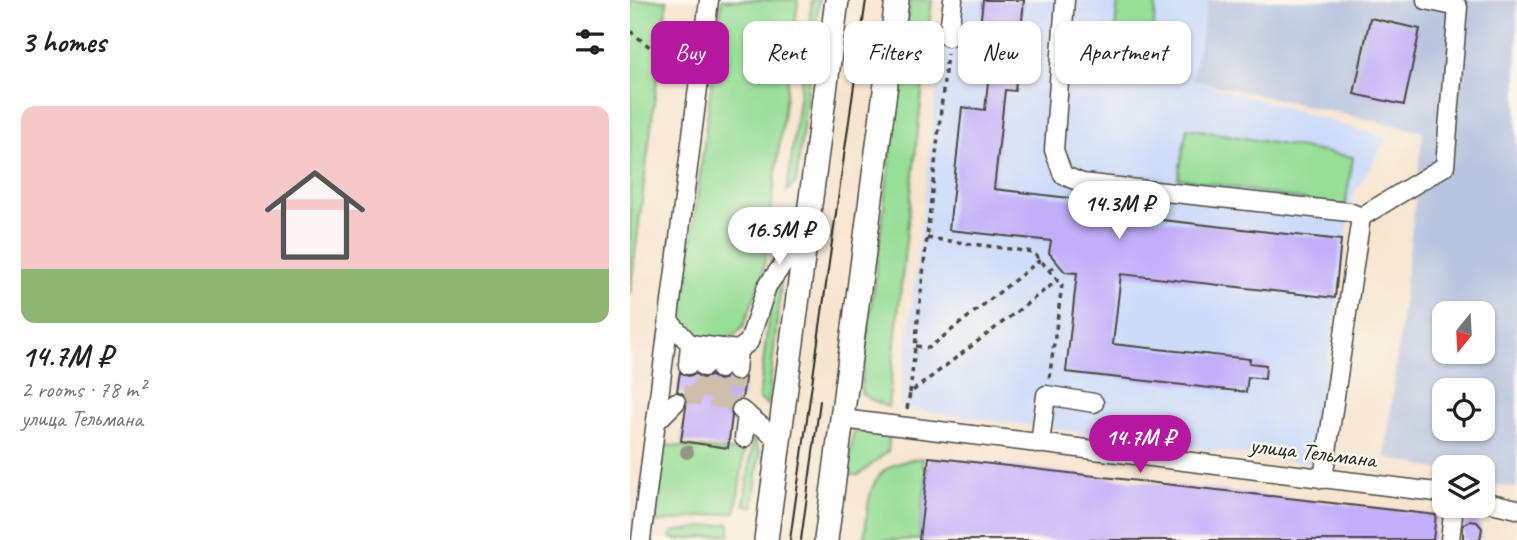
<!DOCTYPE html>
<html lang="en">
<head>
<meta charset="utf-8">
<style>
  :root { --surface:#fff; --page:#f6f6f6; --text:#222; --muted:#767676; --line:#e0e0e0; --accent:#b5179e }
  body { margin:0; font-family:Caveat,sans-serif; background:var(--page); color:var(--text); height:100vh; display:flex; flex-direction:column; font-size:26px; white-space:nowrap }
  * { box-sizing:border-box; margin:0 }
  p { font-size:23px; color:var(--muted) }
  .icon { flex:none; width:38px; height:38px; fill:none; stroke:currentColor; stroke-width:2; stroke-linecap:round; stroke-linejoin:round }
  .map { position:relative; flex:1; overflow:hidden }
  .sheet { display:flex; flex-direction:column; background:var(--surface); width:630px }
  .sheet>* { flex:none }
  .guide { position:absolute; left:21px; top:21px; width:665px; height:63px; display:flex; gap:14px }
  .needle { width:46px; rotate:198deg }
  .fabs { position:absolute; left:802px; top:301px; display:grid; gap:14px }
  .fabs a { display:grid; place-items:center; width:63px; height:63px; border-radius:14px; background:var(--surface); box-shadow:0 2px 5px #0004; font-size:35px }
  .price { position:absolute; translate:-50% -60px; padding:0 16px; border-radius:24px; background:#fff; color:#222; font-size:23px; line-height:46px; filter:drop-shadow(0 2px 4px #0008) }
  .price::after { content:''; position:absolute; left:50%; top:42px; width:21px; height:16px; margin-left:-10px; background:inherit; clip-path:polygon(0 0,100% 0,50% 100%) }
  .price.on { background:var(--accent); color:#fff }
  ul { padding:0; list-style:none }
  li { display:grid; align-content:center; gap:14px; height:371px; padding:0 21px }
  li+li { border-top:2px solid var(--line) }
  li span { display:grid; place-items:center; height:217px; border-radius:14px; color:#555 }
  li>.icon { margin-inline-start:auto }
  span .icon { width:126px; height:126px; fill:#fffc; stroke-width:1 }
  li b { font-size:30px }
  h2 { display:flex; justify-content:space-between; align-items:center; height:84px; padding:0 21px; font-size:30px }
  .chip { padding:0 24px; border-radius:14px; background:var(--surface); box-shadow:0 2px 5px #0004; font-size:24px; line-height:63px }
  .chip.on { background:var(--accent); color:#fff }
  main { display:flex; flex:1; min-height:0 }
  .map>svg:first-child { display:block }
  .built { fill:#ccdbf9 }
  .industrial { fill:#b8c5de; fill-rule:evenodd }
  .green { fill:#97de97; stroke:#618461; stroke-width:2 }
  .building { fill:#c1aff9 }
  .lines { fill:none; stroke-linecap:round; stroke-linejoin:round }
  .minor-tunnel { stroke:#cebfad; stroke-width:18; stroke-dasharray:18 9; stroke-linecap:butt }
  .minor-casing { stroke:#4a4743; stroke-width:21 }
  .major-casing { stroke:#4a4743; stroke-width:26 }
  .path { stroke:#4a4743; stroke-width:3.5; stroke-dasharray:5 5; stroke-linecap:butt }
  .minor { stroke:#fff; stroke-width:18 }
  .major { stroke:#fff; stroke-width:23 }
  .tram { stroke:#2b2b2b; stroke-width:2 }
  .tree { fill:#969783 }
  .labels { text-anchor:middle; stroke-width:5; stroke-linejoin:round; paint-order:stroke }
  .street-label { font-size:24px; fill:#2b2b2b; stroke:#fbf7ec }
</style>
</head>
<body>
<main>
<section class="sheet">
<h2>3 homes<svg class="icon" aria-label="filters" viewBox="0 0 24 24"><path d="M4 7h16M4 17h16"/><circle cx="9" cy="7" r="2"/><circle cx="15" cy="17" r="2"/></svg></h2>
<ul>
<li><span style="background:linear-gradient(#f6c9c9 75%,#8fb573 0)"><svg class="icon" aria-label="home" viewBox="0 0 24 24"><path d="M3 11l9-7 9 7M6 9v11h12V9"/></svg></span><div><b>14.7M ₽</b><p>2 rooms · 78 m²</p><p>улица Тельмана</p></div></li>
</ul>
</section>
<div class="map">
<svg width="887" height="540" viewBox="0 0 887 540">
  <rect width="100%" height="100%" fill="#fbf7ec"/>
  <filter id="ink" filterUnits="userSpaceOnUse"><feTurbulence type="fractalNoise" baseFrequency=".0143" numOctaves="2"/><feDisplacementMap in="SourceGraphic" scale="14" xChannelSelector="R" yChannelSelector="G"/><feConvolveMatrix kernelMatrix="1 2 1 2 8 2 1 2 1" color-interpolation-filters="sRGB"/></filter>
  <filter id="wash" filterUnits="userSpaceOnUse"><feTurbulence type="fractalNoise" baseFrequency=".00686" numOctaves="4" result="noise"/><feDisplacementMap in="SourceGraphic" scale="28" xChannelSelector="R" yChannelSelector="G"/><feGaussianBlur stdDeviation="1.57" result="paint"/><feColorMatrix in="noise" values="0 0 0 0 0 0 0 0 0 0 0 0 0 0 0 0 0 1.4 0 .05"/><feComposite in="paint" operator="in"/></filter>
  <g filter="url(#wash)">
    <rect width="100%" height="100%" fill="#f7e4ce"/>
    <polygon class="built" points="317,0 578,0 562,80 757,138 722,198 684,464 270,408"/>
    <path class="industrial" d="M578 0H887V489L852 481V467H814V471L755 457 793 132 562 80ZM814 313H852V352H814ZM814 390H852V429H814Z"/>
    <g class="green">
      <polygon points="0,0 37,0 0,295"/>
      <polygon points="92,0 168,0 133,273 114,325 105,335 90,340 65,337 56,328 52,318"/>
      <polygon points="182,0 189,0 166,183 157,191"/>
      <polygon points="280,0 302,0 258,407 239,399 231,393 231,387"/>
      <polygon points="488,0 526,0 521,56 483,53"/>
      <polygon points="557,128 723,157 715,207 548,178"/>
      <polygon points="148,280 151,283 138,405 129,399 140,304"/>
      <polygon points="231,431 260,434 258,451 229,475 218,475 223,433"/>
      <polygon points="123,439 130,453 123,507 114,504"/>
      <polygon points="35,445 114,452 106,512 25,523"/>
      <path d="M293 458 292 466 297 467 289 540H234C240 493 236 463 293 458Z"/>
      <polygon points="100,523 100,534 47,540 40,537 43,532"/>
    </g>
    <g id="blocks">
      <g class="building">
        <polygon points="353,0 394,0 385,91 375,90 364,189 498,205 497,216 711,240 705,298 491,274 483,344 620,359 619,363 636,365 635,379 618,377 616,392 436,372 447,273 435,272 419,253 421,241 319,230 332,107 355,110 359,72 345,71"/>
        <polygon points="740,18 790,29 774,105 724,94"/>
        <polygon points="50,372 58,376 65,374 72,378 81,376 89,380 97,378 106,382 115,378 112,399 106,400 100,408 102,416 98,448 51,441 57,400 53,394 47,391"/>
        <polygon points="299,457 806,515 803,540 289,540"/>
        <polygon points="840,521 847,522 852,528 850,540 833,540 833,525"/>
      </g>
    </g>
  </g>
  <g filter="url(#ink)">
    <use href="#blocks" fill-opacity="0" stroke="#4a4743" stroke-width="2"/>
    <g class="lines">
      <g class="minor-tunnel">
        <polyline points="106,371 102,401 110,409"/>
        <polyline points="54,394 102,401"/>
        <polyline points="71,397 74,367"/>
        <polyline points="87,399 90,369"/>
      </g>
      <defs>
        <g id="minor">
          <polyline points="435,0 424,150 433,175 452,183 719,212 731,217 693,479"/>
          <polyline points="318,37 323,0"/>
          <polyline points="731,217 815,166 828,7 796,0"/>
          <polyline points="39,321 60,344 58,365"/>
          <polyline points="60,344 108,350"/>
          <polyline points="74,367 76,346"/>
          <polyline points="90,369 93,348"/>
          <polyline points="106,371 108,350 119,342 137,286 176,233"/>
          <polyline points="111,410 149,440"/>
          <polyline points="212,419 814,493"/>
          <polyline points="26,422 46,402"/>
          <polyline points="114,438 117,414"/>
          <polyline points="410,444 416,395 464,403"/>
          <polyline points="852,501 887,509"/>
          <polyline points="11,540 79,0"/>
          <polyline points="820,540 824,506"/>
        </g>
        <g id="major">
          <polyline points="136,540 207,0"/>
          <polyline points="196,540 267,0"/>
        </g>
      </defs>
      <use href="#minor" class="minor-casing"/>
      <use href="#major" class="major-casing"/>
      <g class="path">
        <polyline points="0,31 26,52 52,56"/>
        <polyline points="333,39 348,41"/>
        <polyline points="297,238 403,252 432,285 419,380"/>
        <polyline points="420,270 428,263"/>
        <polyline points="286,346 299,348 410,260"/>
        <polyline points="280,393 317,54"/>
        <polyline points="277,409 280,393 428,280"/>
      </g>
      <use href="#minor" class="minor"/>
      <use href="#major" class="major"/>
      <g class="tram">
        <polyline points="160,540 236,0"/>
        <polyline points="171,540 190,401"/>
      </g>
    </g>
    <circle class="tree" cx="57" cy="452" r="7"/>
  </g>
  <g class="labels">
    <g class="street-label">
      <text transform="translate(683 452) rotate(7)" y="8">улица Тельмана</text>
    </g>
  </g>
</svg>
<div class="fabs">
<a><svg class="needle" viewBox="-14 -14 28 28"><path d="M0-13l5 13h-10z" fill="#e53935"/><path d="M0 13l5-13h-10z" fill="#767676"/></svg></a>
<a><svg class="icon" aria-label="locate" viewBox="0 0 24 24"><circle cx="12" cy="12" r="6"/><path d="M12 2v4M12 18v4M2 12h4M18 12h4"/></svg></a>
<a><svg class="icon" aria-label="layers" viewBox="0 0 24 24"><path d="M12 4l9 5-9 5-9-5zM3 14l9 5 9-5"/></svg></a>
</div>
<b class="price" style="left:489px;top:241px">14.3M ₽</b>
<b class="price" style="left:149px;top:267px">16.5M ₽</b>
<b class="price on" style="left:510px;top:475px">14.7M ₽</b>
<div class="guide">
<a class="chip on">Buy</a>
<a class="chip">Rent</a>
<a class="chip">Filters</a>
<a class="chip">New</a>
<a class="chip">Apartment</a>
</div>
</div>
</main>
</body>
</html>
